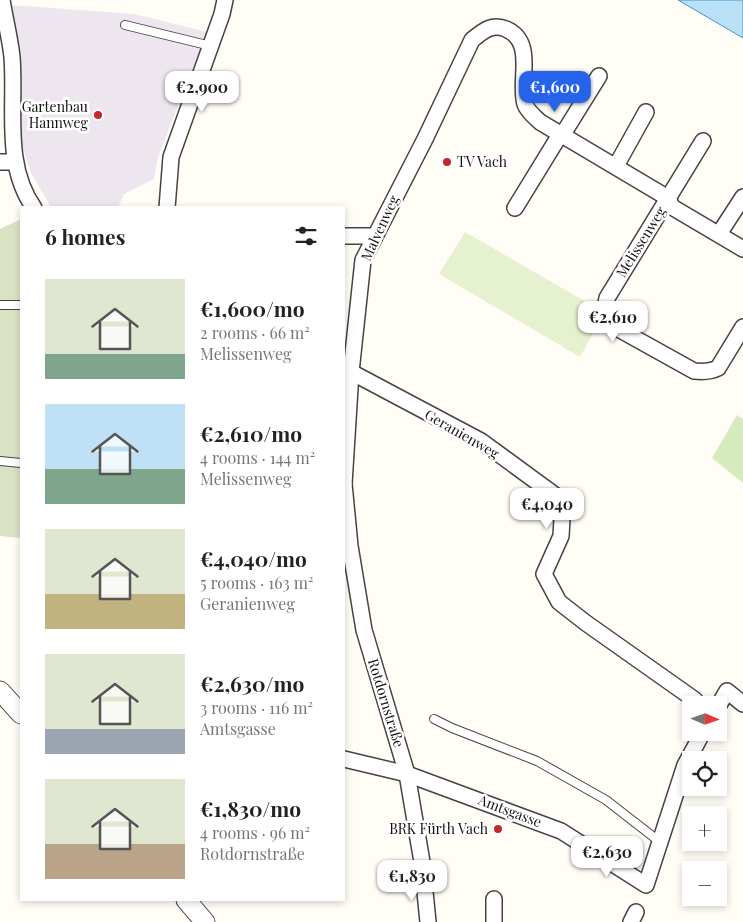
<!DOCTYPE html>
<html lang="en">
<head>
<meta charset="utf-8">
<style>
  :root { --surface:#fff; --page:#f6f6f6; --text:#222; --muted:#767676; --accent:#2563eb }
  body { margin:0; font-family:"Playfair Display",serif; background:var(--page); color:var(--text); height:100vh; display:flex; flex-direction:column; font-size:19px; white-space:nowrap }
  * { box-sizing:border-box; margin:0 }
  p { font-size:16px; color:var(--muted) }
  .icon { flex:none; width:28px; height:28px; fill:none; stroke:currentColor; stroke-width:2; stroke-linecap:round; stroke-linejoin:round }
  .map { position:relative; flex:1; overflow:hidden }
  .side { position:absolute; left:20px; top:206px; width:325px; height:695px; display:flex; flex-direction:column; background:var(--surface); border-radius:0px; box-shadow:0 2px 8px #0003 }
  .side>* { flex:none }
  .needle { width:32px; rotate:92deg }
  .fabs { position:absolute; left:682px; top:696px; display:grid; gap:10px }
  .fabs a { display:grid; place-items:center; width:45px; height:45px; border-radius:0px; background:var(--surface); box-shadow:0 2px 8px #0003; font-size:25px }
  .price { position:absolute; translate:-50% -42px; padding:0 11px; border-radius:10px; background:#fff; color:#222; font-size:16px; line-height:32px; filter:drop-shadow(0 1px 2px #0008) }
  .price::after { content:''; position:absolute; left:50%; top:30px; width:15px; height:11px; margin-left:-8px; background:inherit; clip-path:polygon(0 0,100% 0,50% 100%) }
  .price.on { background:var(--accent); color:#fff }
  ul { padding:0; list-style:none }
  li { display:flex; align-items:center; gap:15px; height:125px; padding:0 25px }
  li span { display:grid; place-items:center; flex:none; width:140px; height:100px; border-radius:0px; color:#555 }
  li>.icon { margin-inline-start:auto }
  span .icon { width:60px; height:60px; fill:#fffc; stroke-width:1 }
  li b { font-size:21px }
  h2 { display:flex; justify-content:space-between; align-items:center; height:60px; padding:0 25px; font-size:21px }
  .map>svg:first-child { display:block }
  .industrial { fill:#eee6ef }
  .green { fill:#d5ebbd }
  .cemetery { fill:#d9e3c4 }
  .pitch { fill:#e6f2cf }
  .water { fill:#b9e0f7; stroke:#3f96cf }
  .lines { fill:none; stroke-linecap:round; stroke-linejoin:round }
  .service-casing { stroke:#444; stroke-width:10 }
  .minor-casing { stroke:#444; stroke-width:18 }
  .tertiary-casing { stroke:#444; stroke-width:21 }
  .service { stroke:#fff; stroke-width:8 }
  .minor { stroke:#fff; stroke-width:15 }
  .tertiary { stroke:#fff; stroke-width:19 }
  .poi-dot { fill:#c4262e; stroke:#fff; stroke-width:2 }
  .labels { text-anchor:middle; stroke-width:5; stroke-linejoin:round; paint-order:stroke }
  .poi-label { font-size:14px; fill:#111; stroke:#fff; text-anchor:end }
  .street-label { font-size:14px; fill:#111; stroke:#fff }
</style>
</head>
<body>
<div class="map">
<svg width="743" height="922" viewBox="0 0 743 922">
  <rect width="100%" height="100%" fill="#fffdf5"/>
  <polygon class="industrial" points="11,5 134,14 207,32 158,157 154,179 124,194 118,207 51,207 31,173 22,146 19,54"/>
  <polygon class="green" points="737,415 743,419 743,483 712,458"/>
  <polygon class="cemetery" points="21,219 21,538 0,536 0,229"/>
  <polygon class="pitch" points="465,232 588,303 596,328 580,357 439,274"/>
  <polygon class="water" points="678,0 743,0 743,38"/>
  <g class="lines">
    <defs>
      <g id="service">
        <polyline points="125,25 211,46"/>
        <polyline points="0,305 21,305"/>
        <polyline points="0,461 21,463"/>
        <polyline points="434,719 452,728 537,761 606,800 660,842"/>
      </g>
      <g id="minor">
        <path d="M2 0C5 19 10 38 12 57 16 106 3 164 34 208"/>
        <polyline points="563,134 599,76"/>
        <path d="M703 141 607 298C604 309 605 316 613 326L694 371C703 372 710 372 718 368L743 327"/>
        <polyline points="0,162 15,162"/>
        <polyline points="616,166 646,112"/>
        <polyline points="167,208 171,157 222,14 225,0"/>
        <polyline points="515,208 561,133"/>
        <polyline points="719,234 743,197"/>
        <polyline points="344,236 373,236"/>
        <polyline points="351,372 481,441 563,501 561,536 544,574 559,602 586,623 695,700"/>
        <path d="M344 484 351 372 363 260 425 139 472 40C483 31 492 23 506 29 536 42 518 81 525 104 527 111 535 117 540 122L668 198 672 207 743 249"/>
        <polyline points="344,484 350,546 364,630 407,774 422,862 428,922"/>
        <polyline points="719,705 727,691 743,704"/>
        <polyline points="344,759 407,774 561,831 646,885 685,765 703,732"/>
        <polyline points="494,922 494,899"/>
        <polyline points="631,922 636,912"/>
      </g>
      <g id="tertiary">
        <polyline points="0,691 21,714"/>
        <polyline points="186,900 205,922"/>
      </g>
    </defs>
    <use href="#service" class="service-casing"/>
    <use href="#minor" class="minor-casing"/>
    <use href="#tertiary" class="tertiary-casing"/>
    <use href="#service" class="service"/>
    <use href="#minor" class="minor"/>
    <use href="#tertiary" class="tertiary"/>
  </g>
  <g class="poi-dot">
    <circle cx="98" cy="115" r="5"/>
    <circle cx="447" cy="162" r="5"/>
    <circle cx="498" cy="829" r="5"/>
  </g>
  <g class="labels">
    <g class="poi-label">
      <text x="88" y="112">Gartenbau<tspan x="88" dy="16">Hannweg</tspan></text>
      <text x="457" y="167" text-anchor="start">TV Vach</text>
      <text x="488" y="834">BRK Fürth Vach</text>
    </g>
    <g class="street-label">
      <text transform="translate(380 228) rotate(-65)" y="5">Malvenweg</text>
      <text transform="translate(641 242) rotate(-58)" y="5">Melissenweg</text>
      <text transform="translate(462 434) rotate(30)" y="5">Geranienweg</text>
      <text transform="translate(386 703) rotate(73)" y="5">Rotdornstraße</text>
      <text transform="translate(510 811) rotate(21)" y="5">Amtsgasse</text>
    </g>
  </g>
</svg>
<div class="fabs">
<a><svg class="needle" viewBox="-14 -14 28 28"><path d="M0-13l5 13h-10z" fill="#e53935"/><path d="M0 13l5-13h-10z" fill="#767676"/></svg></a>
<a><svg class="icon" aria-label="locate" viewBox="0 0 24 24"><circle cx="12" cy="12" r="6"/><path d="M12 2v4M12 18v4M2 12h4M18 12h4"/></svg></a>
<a>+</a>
<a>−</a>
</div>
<b class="price" style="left:202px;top:113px">€2,900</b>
<b class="price on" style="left:555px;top:113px">€1,600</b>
<b class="price" style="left:613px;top:343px">€2,610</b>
<b class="price" style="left:547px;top:530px">€4,040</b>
<b class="price" style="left:607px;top:878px">€2,630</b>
<b class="price" style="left:412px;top:902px">€1,830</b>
<section class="side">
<h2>6 homes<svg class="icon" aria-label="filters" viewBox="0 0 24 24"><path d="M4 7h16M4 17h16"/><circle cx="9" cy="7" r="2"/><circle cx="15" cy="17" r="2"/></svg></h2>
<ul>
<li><span style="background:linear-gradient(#dfe7d0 75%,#7fa58c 0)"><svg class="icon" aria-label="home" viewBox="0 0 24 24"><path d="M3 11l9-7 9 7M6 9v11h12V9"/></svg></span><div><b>€1,600/mo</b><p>2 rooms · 66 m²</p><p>Melissenweg</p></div></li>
<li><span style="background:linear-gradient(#bfe0f5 65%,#7fa58c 0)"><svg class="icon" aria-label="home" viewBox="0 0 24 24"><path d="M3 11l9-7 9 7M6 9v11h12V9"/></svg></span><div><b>€2,610/mo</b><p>4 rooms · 144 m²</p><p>Melissenweg</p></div></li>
<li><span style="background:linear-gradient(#dfe7d0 65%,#c2b280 0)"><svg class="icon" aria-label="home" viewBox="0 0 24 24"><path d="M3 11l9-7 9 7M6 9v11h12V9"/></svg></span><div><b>€4,040/mo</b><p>5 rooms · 163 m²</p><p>Geranienweg</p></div></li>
<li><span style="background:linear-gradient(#dfe7d0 75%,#9aa5b1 0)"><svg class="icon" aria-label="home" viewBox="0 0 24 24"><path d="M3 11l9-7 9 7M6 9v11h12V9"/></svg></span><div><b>€2,630/mo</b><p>3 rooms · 116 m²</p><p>Amtsgasse</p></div></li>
<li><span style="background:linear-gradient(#dfe7d0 65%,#b9a48a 0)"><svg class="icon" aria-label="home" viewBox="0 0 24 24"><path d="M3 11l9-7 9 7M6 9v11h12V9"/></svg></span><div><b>€1,830/mo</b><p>4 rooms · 96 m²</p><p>Rotdornstraße</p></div></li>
</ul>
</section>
</div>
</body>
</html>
